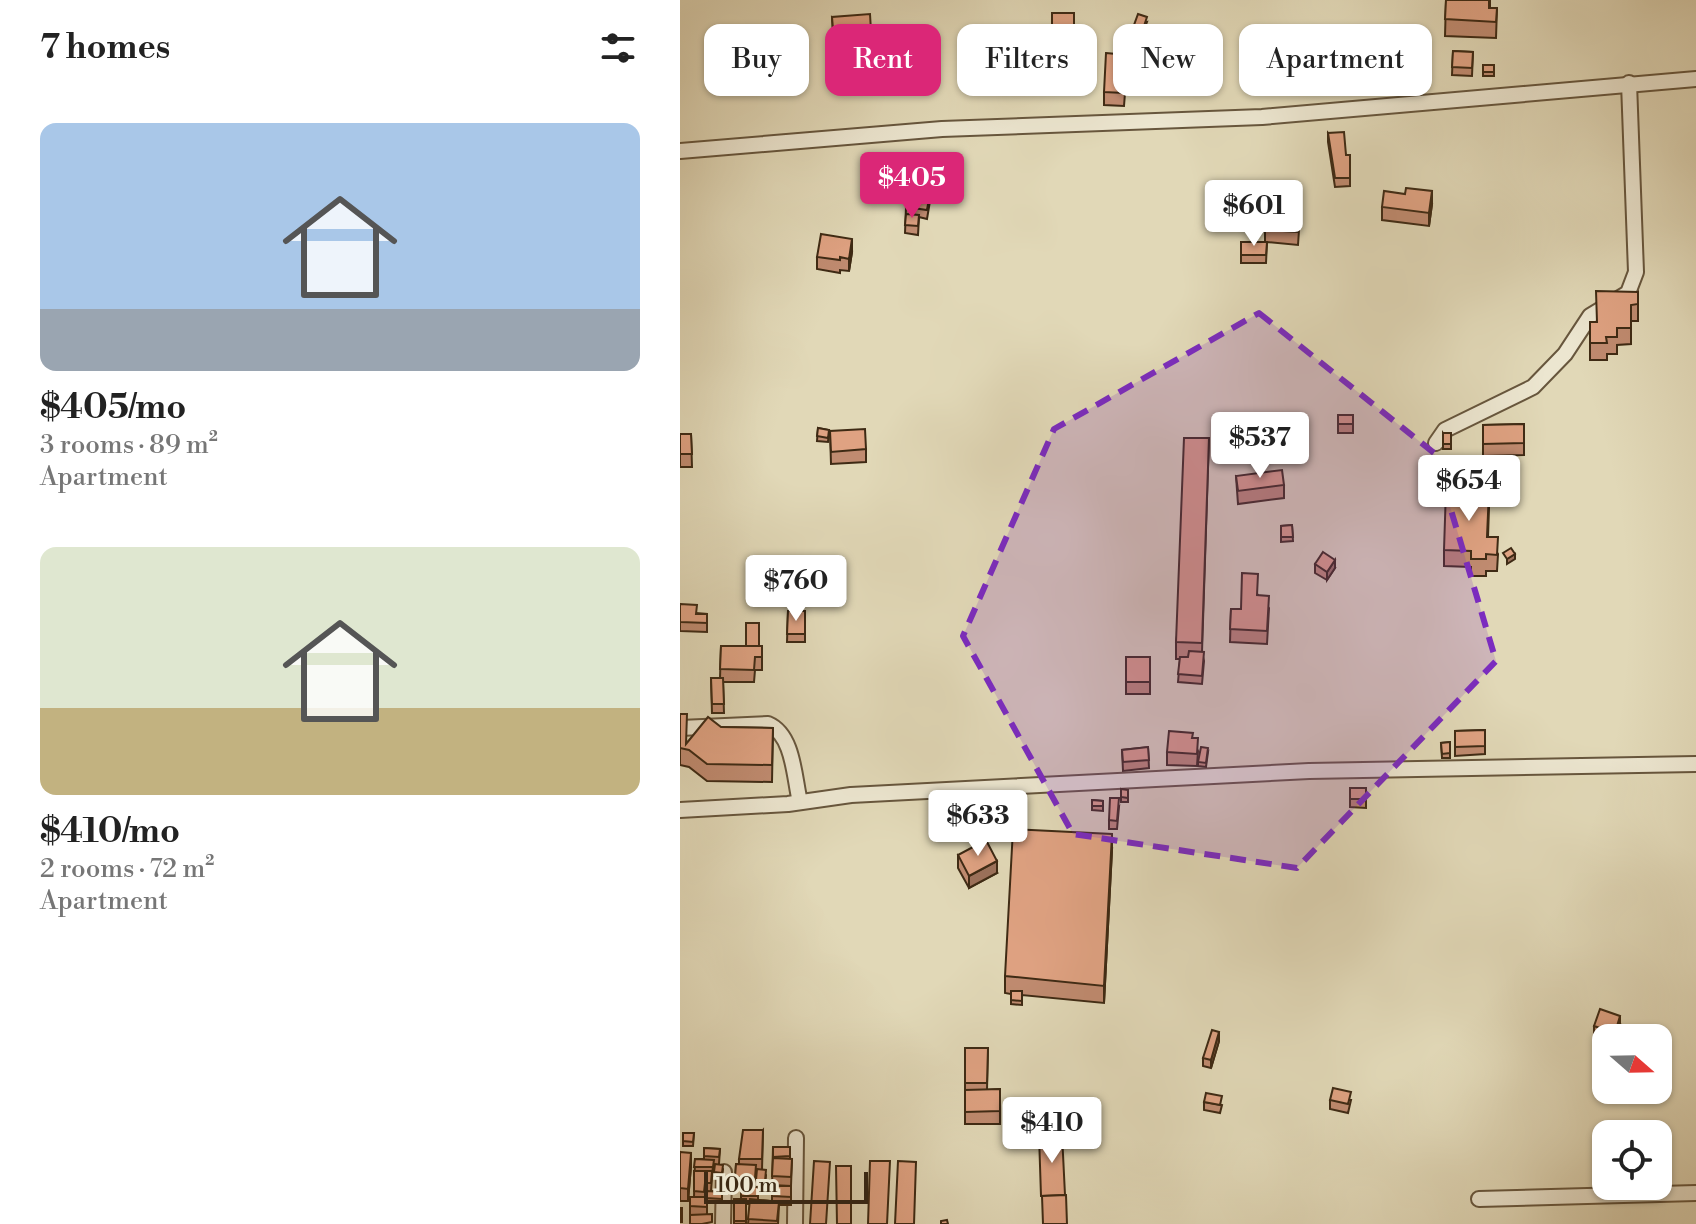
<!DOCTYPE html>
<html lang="en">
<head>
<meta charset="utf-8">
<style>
  :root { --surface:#fff; --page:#f2f2f2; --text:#222; --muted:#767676; --accent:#db2777 }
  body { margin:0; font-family:"Libre Bodoni",serif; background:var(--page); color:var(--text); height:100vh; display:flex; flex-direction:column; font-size:30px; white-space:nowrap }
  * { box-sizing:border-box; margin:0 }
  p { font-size:26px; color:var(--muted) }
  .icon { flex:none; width:44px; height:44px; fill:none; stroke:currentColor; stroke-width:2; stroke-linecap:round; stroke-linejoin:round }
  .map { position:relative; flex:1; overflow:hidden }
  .sheet { display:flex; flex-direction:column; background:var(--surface); width:680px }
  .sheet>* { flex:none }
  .guide { position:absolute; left:24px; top:24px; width:760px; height:72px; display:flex; gap:16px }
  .needle { width:52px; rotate:110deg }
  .fabs { position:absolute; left:912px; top:1024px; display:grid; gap:16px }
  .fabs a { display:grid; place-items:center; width:80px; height:80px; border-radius:16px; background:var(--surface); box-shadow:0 2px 6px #0004; font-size:40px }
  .scale { position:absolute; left:24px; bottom:20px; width:164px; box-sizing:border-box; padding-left:8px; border:4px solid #3e2a14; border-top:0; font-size:22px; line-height:28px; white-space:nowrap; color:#3e2a14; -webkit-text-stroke:6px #ece6d0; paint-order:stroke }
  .price { position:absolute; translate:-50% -68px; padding:0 18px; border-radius:8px; background:#fff; color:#222; font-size:26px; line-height:52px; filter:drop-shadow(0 2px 4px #0008) }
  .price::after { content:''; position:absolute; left:50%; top:48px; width:24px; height:18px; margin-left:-12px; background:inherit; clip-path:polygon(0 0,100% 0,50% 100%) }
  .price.on { background:var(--accent); color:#fff }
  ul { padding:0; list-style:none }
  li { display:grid; align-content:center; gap:16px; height:424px; padding:0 40px }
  li span { display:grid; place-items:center; height:248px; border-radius:16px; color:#555 }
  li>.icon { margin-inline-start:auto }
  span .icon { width:144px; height:144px; fill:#fffc; stroke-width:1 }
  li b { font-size:34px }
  h2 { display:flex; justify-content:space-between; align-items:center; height:96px; padding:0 40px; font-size:34px }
  .chip { padding:0 28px; border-radius:16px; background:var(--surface); box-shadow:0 2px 6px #0004; font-size:28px; line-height:72px }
  .chip.on { background:var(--accent); color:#fff }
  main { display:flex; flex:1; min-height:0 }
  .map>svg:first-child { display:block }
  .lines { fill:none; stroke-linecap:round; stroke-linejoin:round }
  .minor-casing { stroke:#67563d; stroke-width:18 }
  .minor { stroke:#ece6d0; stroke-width:14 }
  .wall { fill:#c08b70; stroke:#3e2a14; stroke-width:2 }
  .shaded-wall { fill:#9c715b; stroke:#3e2a14; stroke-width:2 }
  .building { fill:#dfa282; stroke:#3e2a14; stroke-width:2 }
  .marked { fill:#7b2cbf; fill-opacity:0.2; stroke:#7b2cbf; stroke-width:6; stroke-dasharray:16 10; stroke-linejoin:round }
</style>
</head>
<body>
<main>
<section class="sheet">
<h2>7 homes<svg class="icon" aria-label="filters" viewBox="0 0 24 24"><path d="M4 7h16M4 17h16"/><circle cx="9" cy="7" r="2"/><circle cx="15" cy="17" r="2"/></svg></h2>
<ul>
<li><span style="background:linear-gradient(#a9c7e8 75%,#9aa5b1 0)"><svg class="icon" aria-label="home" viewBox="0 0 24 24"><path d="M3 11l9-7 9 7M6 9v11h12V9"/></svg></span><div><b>$405/mo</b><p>3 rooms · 89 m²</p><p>Apartment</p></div></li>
<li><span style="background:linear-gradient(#dfe7d0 65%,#c2b280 0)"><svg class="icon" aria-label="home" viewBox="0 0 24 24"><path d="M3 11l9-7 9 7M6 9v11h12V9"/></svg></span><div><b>$410/mo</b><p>2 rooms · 72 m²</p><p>Apartment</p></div></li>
</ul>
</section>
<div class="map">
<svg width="1016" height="1224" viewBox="0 0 1016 1224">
  <rect width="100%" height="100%" fill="#e1d8b7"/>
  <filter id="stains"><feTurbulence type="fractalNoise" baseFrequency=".0025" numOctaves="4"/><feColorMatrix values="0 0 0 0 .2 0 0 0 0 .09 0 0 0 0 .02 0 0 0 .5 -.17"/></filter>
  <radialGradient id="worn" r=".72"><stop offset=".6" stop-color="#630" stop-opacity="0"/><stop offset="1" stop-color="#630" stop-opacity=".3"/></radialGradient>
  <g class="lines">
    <defs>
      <g id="minor">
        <polyline points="0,151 262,129 582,117 1016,79"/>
        <polyline points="756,443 765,430 853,387 885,354 910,316 948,293 956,272 949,83"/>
        <path d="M0 728 88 724C114 735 114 778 120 802"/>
        <polyline points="0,810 108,804 171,795 629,771 1016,764"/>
        <polyline points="799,1199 1016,1193"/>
        <polyline points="43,1224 44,1172"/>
        <polyline points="115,1224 116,1138"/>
      </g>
    </defs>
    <use href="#minor" class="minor-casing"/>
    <use href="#minor" class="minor"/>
  </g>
  <g class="wall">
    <polygon points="766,0 810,0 810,8 817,8 816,38 765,36"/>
    <rect x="372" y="13" width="22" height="48"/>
    <polygon points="152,17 191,31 191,44 175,45 175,52 154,53"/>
    <polygon points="467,22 463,33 454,30 454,25"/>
    <polygon points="773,51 793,52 792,76 772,75"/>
    <rect x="803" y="65" width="11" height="11"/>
    <polygon points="447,67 444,106 424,105 424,92"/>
    <polygon points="648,133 666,155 670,155 670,186 655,187 648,142"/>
    <polygon points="251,195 247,219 239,217 238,235 225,233 226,207"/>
    <polygon points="752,204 749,226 702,220 702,207"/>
    <polygon points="620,215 618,245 587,242 586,263 561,263 561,242 585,242 585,230"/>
    <polygon points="172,252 169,271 160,270 160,273 137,269 137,257"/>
    <polygon points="958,292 958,321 951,321 951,344 937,345 937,354 927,354 927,360 910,360 910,322 916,322"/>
    <rect x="658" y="415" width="15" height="18"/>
    <polygon points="844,424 844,455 803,456 803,425"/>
    <polygon points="138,428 149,430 148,442 137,441"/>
    <polygon points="150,431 186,449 186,462 151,464"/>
    <polygon points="0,433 0,434 11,434 12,467 0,467"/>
    <polygon points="763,433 771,444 771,449 763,449"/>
    <polygon points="529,438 522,652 524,661 522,684 498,682 500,659 496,659 496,642"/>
    <polygon points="556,476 604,485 604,498 558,504"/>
    <polygon points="809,508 808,537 818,554 817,571 806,571 806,576 791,576 791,567 764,566 764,550"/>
    <polygon points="612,525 613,541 601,542 601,526"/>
    <polygon points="635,564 655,568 647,580 635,573"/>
    <polygon points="578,595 589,608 587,644 550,642 551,609 561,609"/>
    <polygon points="0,604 16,613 27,614 27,632 0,631"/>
    <polygon points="108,611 125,611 125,642 107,642"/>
    <polygon points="41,646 82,646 82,670 75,670 74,682 43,682 44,713 32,713 31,678 40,678"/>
    <rect x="446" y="657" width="24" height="37"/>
    <polygon points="0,714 7,744 41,727 93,728 92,782 27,781 9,767 0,765"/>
    <polygon points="805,730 805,754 775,756 775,731"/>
    <polygon points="512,738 518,751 517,766 487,765 487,752"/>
    <polygon points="770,742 770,758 762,758 761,743"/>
    <polygon points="468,747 469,768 443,771 442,750"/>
    <polygon points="528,752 526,767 518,766 518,762"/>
    <polygon points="670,788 686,788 686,808 670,807"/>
    <polygon points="441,789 448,790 448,802 441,802"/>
    <polygon points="412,800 423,801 423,811 412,810"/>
    <polygon points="439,807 437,829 429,829 429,820"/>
    <polygon points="432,850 424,1003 342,995 342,1005 331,1004 331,994 325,993 325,976"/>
    <polygon points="278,855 317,873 289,888 278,868"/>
    <polygon points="940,1024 936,1038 926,1039 914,1035 914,1026"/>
    <polygon points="539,1041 531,1068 523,1066 523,1058"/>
    <polygon points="285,1048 308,1048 307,1090 320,1089 320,1124 285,1124"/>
    <polygon points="650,1100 671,1100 668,1113 650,1109"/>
    <polygon points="524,1102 542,1105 540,1113 524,1110"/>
    <polygon points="83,1130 82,1170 86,1175 85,1186 76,1184 77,1171 76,1171 75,1187 55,1186 56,1164 59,1164 59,1159"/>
    <polygon points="3,1133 14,1133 13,1146 3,1146"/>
    <polygon points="93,1147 110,1147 110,1159 112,1159 111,1186 92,1185"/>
    <polygon points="24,1148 40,1149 39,1164 43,1169 42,1178 34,1176 35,1166 33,1165 31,1191 42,1192 42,1203 27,1202 27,1214 10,1224 10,1197 14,1197 15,1159 24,1159"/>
    <polygon points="0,1152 11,1166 8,1201 0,1201"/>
    <polygon points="92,1186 111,1186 111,1205 99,1205 98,1224 68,1224 70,1204 66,1204 66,1224 54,1224 54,1199 61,1199 61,1187 78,1187 78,1200 92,1201"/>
  </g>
  <g class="shaded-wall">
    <polygon points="752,191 752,204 749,226 749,213"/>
    <polygon points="172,239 172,252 169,271 169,259"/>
    <polygon points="835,554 835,559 827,564 827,559"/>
    <polygon points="655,560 655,568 647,580 647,572"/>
    <polygon points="432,834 432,850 424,1003 424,986"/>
    <polygon points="317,861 317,873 289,888 289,876"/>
    <polygon points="940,1016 940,1024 936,1038 935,1038 935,1033"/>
    <polygon points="539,1032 539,1041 531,1068 531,1060"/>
    <polygon points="11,1153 11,1166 8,1201 8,1189"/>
  </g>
  <g class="building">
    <polygon points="766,0 809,0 809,8 817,8 816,22 765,19"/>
    <rect x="372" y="13" width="22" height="35"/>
    <polygon points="190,14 191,31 175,32 175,39 154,41 152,17"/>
    <polygon points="458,14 467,17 463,29 454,25"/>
    <polygon points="773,51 793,52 792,68 772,67"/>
    <polygon points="426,53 447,55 444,93 424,92"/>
    <rect x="803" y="65" width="11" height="7"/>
    <polygon points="664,132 666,155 670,155 670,178 655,178 648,133"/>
    <polygon points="230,184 251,187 247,210 226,207"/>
    <polygon points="726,188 752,191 749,213 702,207 704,191 725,194"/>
    <polygon points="600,201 620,202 618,232 585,230 586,213 599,214"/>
    <polygon points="226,214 239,215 238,226 225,225"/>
    <polygon points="141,234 172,239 169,259 160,257 160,260 137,257"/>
    <polygon points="561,242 587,242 586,255 561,255"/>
    <polygon points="916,291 958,292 958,304 951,305 951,328 937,328 937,337 926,337 927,343 910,343 910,322 917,322"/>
    <rect x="658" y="415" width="15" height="9"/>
    <polygon points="844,424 844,443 803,444 803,425"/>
    <polygon points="138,428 149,430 148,438 137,436"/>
    <polygon points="185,429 186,449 151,452 150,431"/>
    <polygon points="0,433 0,434 11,434 12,454 0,454"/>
    <rect x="763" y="433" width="8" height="11"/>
    <polygon points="504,438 529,438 522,643 496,642"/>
    <polygon points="602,470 604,485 558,491 556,476"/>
    <polygon points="766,489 809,491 807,537 818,537 817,555 806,554 806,559 791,559 791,551 764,550"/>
    <polygon points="612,525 613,537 601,537 601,526"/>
    <polygon points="831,548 835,554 827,559 823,553"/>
    <polygon points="643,552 655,560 647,572 635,564"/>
    <polygon points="562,573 578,574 577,595 589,596 587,631 550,629 551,609 561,609"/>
    <polygon points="0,604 17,605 16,614 27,614 27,623 0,622"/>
    <polygon points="108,611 125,611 125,634 107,634"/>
    <rect x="66" y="623" width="13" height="23"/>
    <polygon points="41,646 82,646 82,657 75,657 74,670 40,669"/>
    <polygon points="509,651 524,652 522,676 498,674 500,657 508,657"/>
    <rect x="446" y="657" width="24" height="25"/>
    <polygon points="31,678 43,678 44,704 32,704"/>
    <polygon points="0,714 7,714 6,744 28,717 41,727 93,728 92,765 27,764 9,750 0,748"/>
    <polygon points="805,730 805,746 775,747 775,731"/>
    <polygon points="489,731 513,733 512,738 518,738 517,754 487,752"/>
    <polygon points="770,742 770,753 762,754 761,743"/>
    <polygon points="468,747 469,760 443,762 442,750"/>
    <polygon points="521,747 528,748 526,763 518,762"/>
    <rect x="670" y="788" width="16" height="11"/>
    <polygon points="441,789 448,790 448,798 441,797"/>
    <polygon points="430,798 439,798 437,821 429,820"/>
    <polygon points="412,800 423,801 423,806 412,806"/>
    <polygon points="333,829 432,834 424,986 325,976"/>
    <polygon points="306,840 317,861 289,876 278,855"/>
    <polygon points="331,991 342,991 342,1001 331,1000"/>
    <polygon points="920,1009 940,1016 935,1033 914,1026"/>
    <polygon points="532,1030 539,1032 531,1060 523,1058"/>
    <polygon points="285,1048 308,1048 307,1083 285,1083"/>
    <polygon points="653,1088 671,1092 668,1104 650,1100"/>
    <polygon points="320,1089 320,1111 285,1112 285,1090"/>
    <polygon points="526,1093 542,1096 540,1105 524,1102"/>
    <polygon points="63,1130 83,1130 82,1159 59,1159"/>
    <polygon points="3,1133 14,1133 13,1142 3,1141"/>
    <polygon points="382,1134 385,1195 361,1196 359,1135"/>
    <polygon points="93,1147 110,1147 110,1156 93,1157"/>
    <polygon points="24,1148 40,1149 39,1157 24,1156"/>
    <polygon points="0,1152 11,1153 8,1189 0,1188"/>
    <polygon points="93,1158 112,1159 111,1177 92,1176"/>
    <polygon points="15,1159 34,1160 33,1167 14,1167"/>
    <polygon points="134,1161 150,1162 146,1224 130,1224"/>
    <polygon points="190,1161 210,1161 207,1224 188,1224"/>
    <polygon points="218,1161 236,1162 234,1224 215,1224"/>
    <polygon points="35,1164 43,1165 42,1173 34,1172"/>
    <polygon points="56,1164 76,1165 75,1178 55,1177"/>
    <polygon points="156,1166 171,1166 171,1224 157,1224"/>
    <polygon points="77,1169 86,1170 85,1181 76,1180"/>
    <polygon points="14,1171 32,1171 31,1183 25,1183 24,1192 14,1191"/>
    <polygon points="92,1186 111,1186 111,1197 92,1196"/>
    <rect x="61" y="1187" width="17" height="9"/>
    <polygon points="27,1191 42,1192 42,1199 26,1198"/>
    <polygon points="386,1195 387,1224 363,1224 362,1196"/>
    <polygon points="10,1197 27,1197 27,1207 10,1206"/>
    <rect x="54" y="1199" width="12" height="22"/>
    <polygon points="70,1199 99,1202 97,1221 68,1219"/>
    <rect x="0" y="1208" width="2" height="14"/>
    <polygon points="32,1214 32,1222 22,1224 10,1224 10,1215"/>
    <polygon points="267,1220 268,1224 261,1224 261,1221"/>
  </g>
  <path class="marked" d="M579 313 754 453 816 661 617 868 393 834 283 636 374 429Z"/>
  <rect width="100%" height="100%" filter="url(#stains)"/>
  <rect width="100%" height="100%" fill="url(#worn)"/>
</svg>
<div class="fabs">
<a><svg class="needle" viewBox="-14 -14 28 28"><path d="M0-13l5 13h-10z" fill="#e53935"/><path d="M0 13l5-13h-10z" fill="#767676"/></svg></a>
<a><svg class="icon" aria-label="locate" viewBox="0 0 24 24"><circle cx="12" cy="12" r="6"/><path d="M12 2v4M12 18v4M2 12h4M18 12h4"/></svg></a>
</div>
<div class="scale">100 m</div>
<b class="price on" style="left:232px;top:220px">$405</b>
<b class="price" style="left:574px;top:248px">$601</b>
<b class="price" style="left:580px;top:480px">$537</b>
<b class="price" style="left:789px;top:523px">$654</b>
<b class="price" style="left:116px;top:623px">$760</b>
<b class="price" style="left:298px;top:858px">$633</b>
<b class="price" style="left:372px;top:1165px">$410</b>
<div class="guide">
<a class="chip">Buy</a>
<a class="chip on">Rent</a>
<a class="chip">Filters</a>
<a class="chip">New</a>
<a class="chip">Apartment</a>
</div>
</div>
</main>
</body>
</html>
